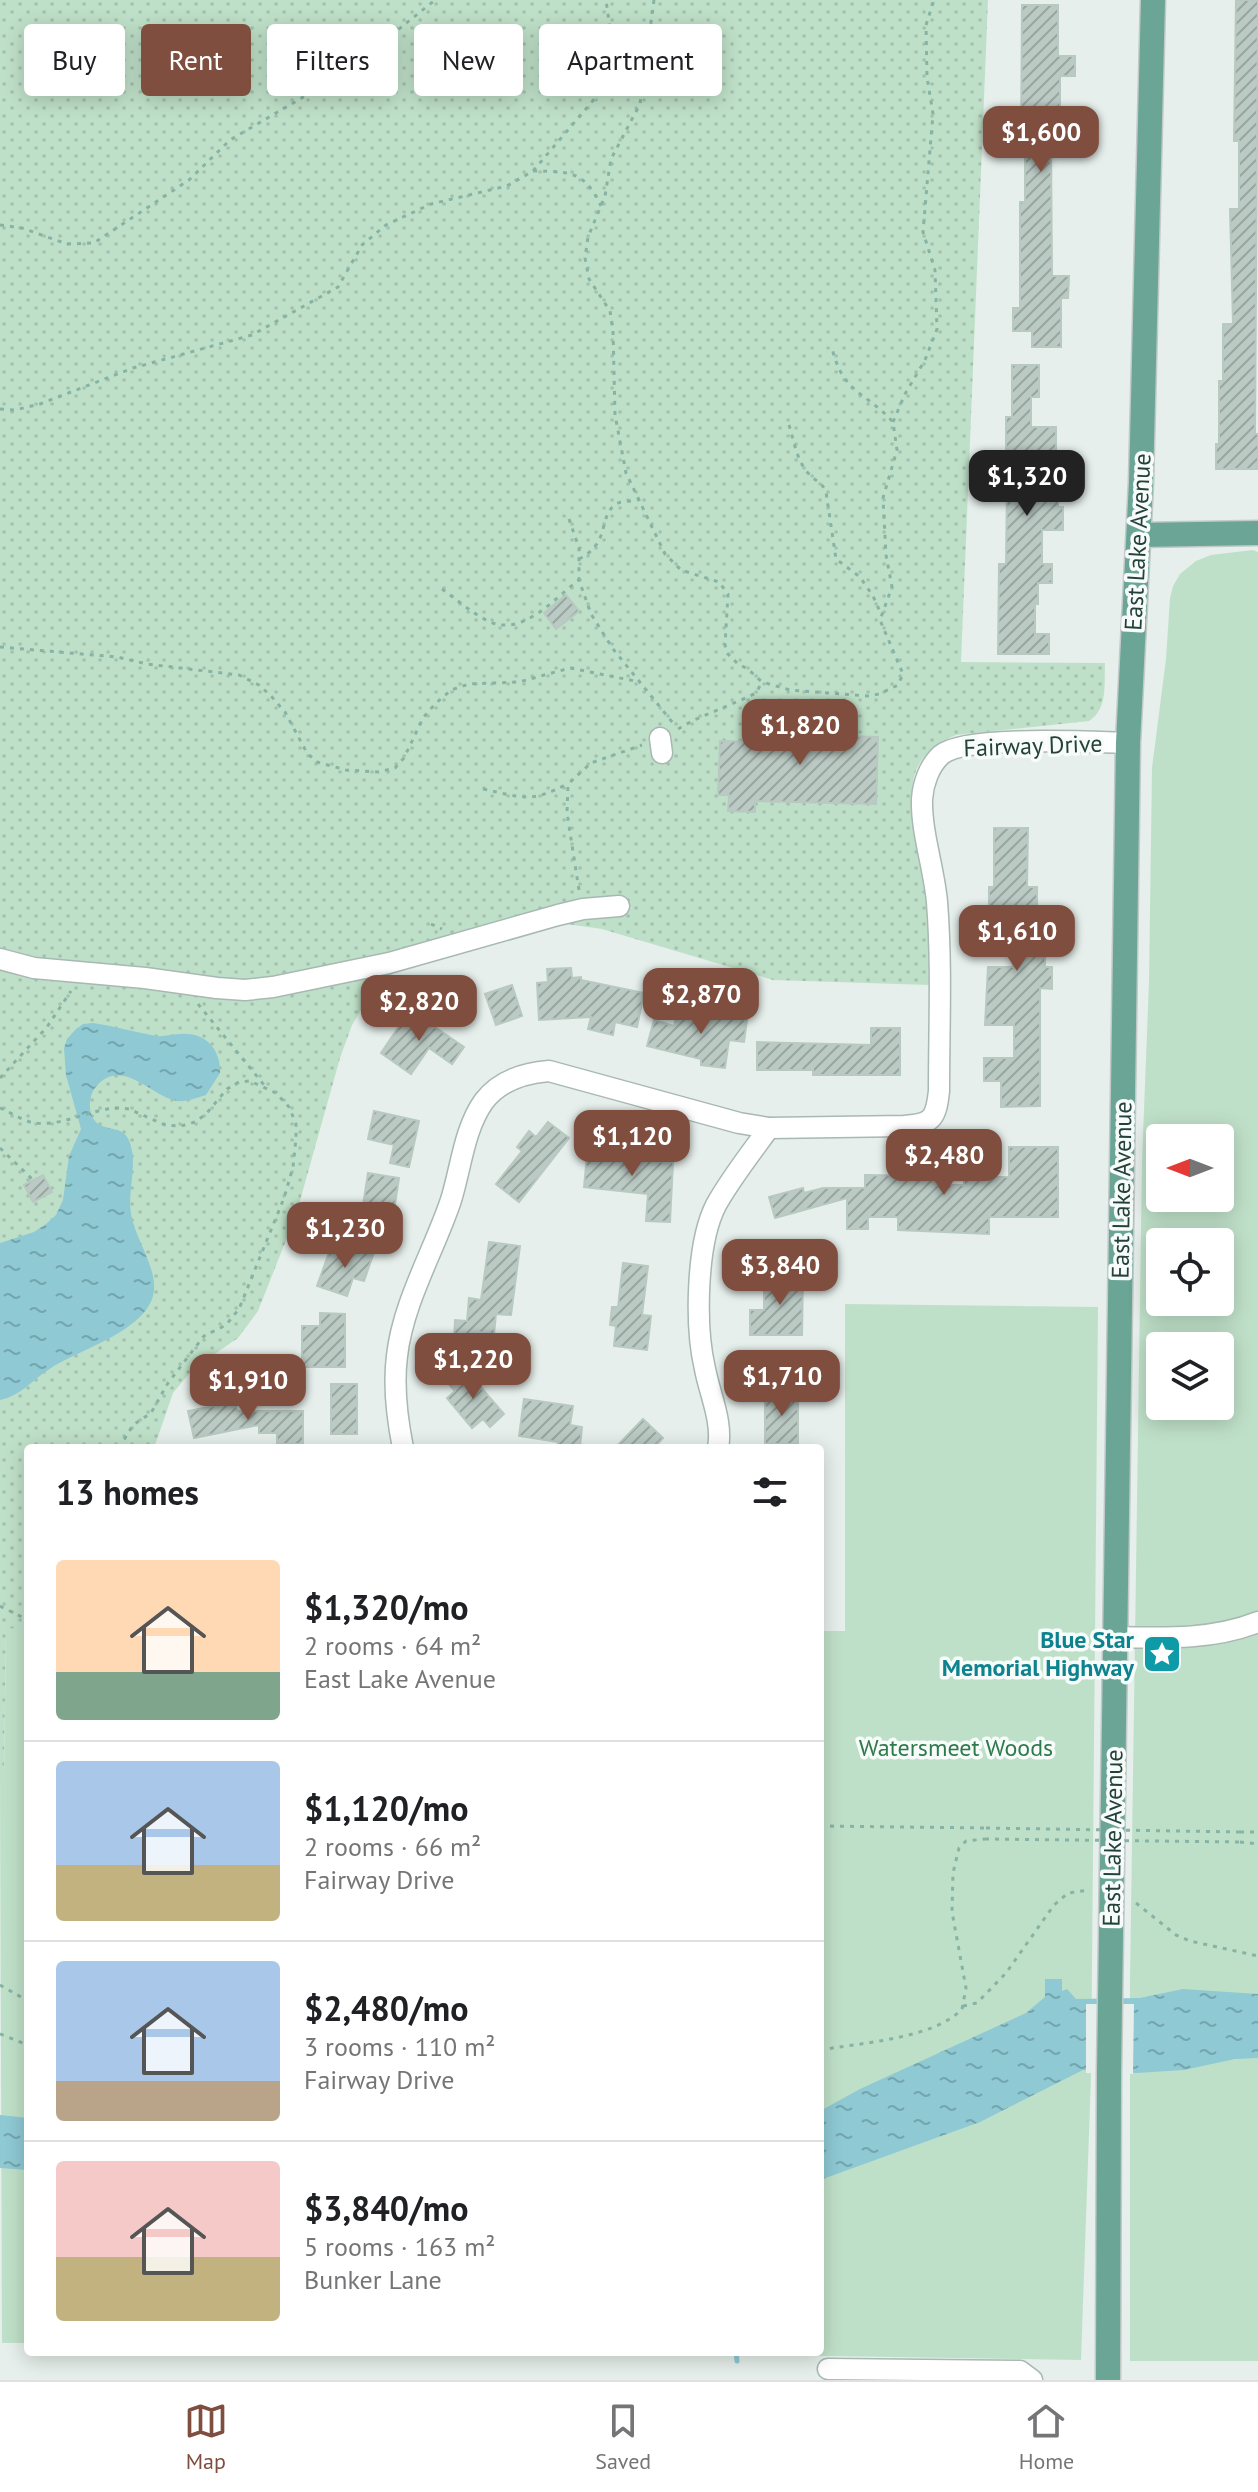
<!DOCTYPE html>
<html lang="en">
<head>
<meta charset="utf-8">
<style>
  :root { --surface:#fff; --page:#f6f6f6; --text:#202124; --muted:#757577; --line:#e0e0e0; --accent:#7f4e3f }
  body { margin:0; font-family:"PT Sans",sans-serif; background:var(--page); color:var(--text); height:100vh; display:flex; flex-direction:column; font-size:30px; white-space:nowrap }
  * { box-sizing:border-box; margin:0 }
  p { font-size:26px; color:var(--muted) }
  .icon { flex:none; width:44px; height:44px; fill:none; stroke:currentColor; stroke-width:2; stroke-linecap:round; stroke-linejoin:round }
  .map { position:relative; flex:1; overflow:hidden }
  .details { position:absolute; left:24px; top:1444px; width:800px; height:912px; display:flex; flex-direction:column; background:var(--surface); border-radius:8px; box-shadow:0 4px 20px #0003 }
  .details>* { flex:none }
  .guide { position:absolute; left:24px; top:24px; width:800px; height:72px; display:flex; gap:16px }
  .needle { width:52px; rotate:270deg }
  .controls { position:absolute; left:1146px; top:1124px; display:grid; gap:16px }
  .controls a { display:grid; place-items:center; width:88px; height:88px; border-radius:8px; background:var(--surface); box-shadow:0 4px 20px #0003; font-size:40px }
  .price { position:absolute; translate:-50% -68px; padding:0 18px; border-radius:16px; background:var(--accent); color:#fff; font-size:26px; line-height:52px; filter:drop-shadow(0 2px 4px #0008) }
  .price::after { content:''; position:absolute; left:50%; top:48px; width:24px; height:18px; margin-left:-12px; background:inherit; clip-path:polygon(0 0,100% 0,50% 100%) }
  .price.current { background:#222; color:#fff }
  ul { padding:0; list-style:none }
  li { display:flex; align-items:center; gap:24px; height:200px; padding:0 32px }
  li+li { border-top:2px solid var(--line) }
  li span { display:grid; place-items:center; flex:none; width:224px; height:160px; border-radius:8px; color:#555 }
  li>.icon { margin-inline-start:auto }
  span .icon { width:96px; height:96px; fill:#fffc; stroke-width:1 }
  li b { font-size:34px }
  h2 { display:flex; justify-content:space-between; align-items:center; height:96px; padding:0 32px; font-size:34px }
  .pill { padding:0 28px; border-radius:8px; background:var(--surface); box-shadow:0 4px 20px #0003; font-size:28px; line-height:72px }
  .pill.current { background:var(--accent); color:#fff }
  .dock { display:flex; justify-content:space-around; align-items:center; height:112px; border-top:2px solid var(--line); background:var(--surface); font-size:22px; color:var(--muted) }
  .dock a { display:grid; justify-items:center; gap:4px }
  .dock .current { color:var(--accent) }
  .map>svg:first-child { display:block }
  .grass { fill:url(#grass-dots) }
  .park { fill:#bfe0c8; fill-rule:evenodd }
  .water { fill:url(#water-ripples) }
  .pier { fill:#e6efeb }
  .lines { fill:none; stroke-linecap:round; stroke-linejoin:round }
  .stream { stroke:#8ec9d4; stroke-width:5 }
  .building { fill:url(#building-hatch); stroke:#b8c9c2; stroke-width:2 }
  .minor-casing { stroke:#a8b8b2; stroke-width:23 }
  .major-casing { stroke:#c2cac8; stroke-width:27 }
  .path { stroke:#86b3a5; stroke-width:3; stroke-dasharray:4 6; stroke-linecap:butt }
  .minor { stroke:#fff; stroke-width:20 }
  .major { stroke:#6aa596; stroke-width:24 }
  .path-bridge { stroke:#86b3a5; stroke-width:3; stroke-dasharray:4 6; stroke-linecap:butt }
  .labels { text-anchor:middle; stroke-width:7; stroke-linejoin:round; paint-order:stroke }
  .street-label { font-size:24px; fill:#24423a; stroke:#f7fbf9 }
  .culture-label { font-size:24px; font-weight:bold; fill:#0d838f; stroke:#f7fbf9; text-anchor:end }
  .park-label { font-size:24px; fill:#2d7a4b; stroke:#f7fbf9 }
</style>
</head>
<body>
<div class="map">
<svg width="1258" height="2380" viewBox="0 0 1258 2380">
  <defs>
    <pattern id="grass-dots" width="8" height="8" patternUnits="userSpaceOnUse" patternTransform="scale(2)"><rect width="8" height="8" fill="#bfe0c8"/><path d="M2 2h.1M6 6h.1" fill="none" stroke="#a4c1ad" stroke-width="1.8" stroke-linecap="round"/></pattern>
    <pattern id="water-ripples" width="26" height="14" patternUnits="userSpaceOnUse" patternTransform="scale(2)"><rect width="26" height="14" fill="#8ec9d4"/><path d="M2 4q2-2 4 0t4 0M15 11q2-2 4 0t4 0" fill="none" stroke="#74a5ad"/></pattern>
    <pattern id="building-hatch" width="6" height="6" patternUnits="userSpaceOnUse" patternTransform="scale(2)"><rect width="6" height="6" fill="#bbcac4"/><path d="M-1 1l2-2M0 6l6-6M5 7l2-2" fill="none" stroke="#98a6a0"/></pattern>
  </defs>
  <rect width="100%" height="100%" fill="#e6efeb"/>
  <path class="grass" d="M0 0H988L961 662 1105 663C1104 684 1108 709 1089 721L956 735C888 762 917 820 923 874 928 911 929 948 929 985L773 980 602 929 559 923 417 962 395 972 372 992 352 1025 340 1058 296 1215 258 1311 238 1338 194 1368 173 1393 154 1448H28V1629H6L4 1776H0Z"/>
  <g class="park">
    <path d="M1253 550 1258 552V2361H1130V1980L1142 1162 1149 982 1152 768 1166 659 1170 598 1173 586 1180 574 1196 561 1211 555ZM1160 1138H1220V1198H1160ZM1160 1242H1220V1302H1160ZM1160 1346H1220V1406H1160Z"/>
    <polygon points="845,1304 1098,1307 1091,2076 1081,2360 558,2352 820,2352 820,1631 845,1631"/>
    <polygon points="6,1628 28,1629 28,2343 2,2343 0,1776 4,1776"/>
  </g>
  <g class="water">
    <path d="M93 1023C114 1026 135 1032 156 1036 165 1037 172 1034 181 1034 205 1032 221 1049 220 1073L206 1095C197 1098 186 1102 177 1101 150 1096 121 1055 95 1088 87 1098 88 1119 100 1125 112 1131 125 1127 130 1143 138 1167 127 1190 131 1214 135 1237 153 1262 154 1284 158 1328 79 1349 51 1368 33 1379 21 1396 0 1400V1243L34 1232 46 1224 56 1215 63 1200 69 1156 81 1129 66 1075 64 1048 67 1039 76 1029 83 1024Z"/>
    <polygon points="1045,1979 1062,1979 1062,1991 1067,1989 1076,1999 1140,1998 1183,1989 1258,1994 1258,2058 1235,2059 1184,2070 1137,2073 1083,2070 980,2122 820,2180 820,2111 860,2089 1026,2013 1045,1997"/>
    <polygon points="0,2115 28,2118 28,2170 0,2168"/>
  </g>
  <polygon class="pier" points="1086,2004 1134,2004 1133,2074 1086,2073"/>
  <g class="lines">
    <polyline class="stream" points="736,2352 737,2361"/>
  </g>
  <g class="building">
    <polygon points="1236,0 1258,0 1255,434 1258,434 1258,469 1216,469 1216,444 1219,444 1219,381 1223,381 1223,324 1233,324 1230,209 1239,209 1239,141 1234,141"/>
    <polygon points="1022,5 1058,5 1058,56 1075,56 1075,76 1060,76 1060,127 1074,127 1074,147 1051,147 1052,276 1069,276 1068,298 1061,298 1061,347 1032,347 1032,331 1013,331 1013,308 1020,308 1020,202 1025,202 1025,147 1021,147"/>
    <polygon points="1012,365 1039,365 1039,397 1031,397 1031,427 1056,427 1056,463 1059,463 1058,507 1063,507 1063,530 1042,530 1042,564 1052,564 1052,583 1038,583 1038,604 1035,604 1035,634 1049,634 1049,654 998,654 999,564 1006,564 1007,483 1002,483 1002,468 1006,468 1006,417 1012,417"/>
    <polygon points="566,595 579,611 556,629 544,613"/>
    <polygon points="797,715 830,716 830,731 842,732 842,736 878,737 876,804 755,801 755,812 728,811 729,795 718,795 720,741 765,742 766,734 786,735 786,730 797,730"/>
    <polygon points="994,828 1028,828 1027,887 1037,887 1037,942 1045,942 1045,967 1052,967 1052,989 1040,988 1040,1106 1001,1107 1001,1081 984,1081 984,1058 1014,1058 1014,1025 985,1025 988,967 1013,967 1013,930 1000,930 1000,907 989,907 989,887 994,887"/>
    <polygon points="571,968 572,978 581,977 581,980 644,993 637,1027 615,1022 613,1035 588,1029 591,1017 539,1020 537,983 548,982 547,969"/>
    <polygon points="512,985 522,1016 496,1025 485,994"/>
    <polygon points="708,1003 734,1006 732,1018 747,1020 744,1042 729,1040 725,1068 701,1065 701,1059 647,1046 654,1020 674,1026 677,1015 706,1023"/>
    <polygon points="410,1010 464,1047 452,1064 429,1048 411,1074 381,1053"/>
    <polygon points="871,1028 900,1028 900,1075 813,1075 813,1070 757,1070 757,1042 871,1045"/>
    <polygon points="374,1111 419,1121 409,1167 390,1163 394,1145 368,1139"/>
    <polygon points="548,1122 569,1138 519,1202 496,1184 522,1151 517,1147 529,1131 536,1137"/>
    <polygon points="588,1145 636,1150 635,1160 673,1162 670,1222 646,1221 648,1194 584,1187"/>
    <polygon points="1009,1147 1058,1147 1058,1217 989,1217 989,1234 898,1230 898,1217 868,1217 868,1229 847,1229 847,1198 775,1218 769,1197 803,1188 804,1193 823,1188 865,1188 865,1175 935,1176 935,1185 964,1185 964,1177 1009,1177"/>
    <polygon points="368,1173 399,1178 393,1217 362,1212"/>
    <polygon points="43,1175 52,1192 33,1202 24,1185"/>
    <polygon points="489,1242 520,1246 511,1315 496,1314 494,1334 479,1332 478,1343 454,1341 455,1320 467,1321 469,1298 481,1300"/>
    <polygon points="355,1245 374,1252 364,1281 353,1278 347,1296 317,1286 330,1250 351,1257"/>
    <polygon points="623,1263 648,1266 642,1315 651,1316 647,1350 614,1346 616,1326 610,1325 612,1307 618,1307"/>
    <polygon points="764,1274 803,1274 802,1335 750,1335 750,1310 764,1310"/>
    <polygon points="320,1313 345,1314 345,1367 302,1367 302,1326 320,1326"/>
    <polygon points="464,1368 504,1414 490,1427 483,1419 472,1428 447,1398 455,1391 447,1382"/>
    <rect x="331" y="1384" width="26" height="50"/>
    <polygon points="798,1392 798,1444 765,1444 765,1393"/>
    <polygon points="524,1399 573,1406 570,1425 582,1427 580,1448 557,1448 558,1442 519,1436"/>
    <polygon points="235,1402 237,1411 303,1411 303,1444 277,1444 277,1433 259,1433 259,1425 194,1438 188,1411"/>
    <polygon points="643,1419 663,1438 654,1448 615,1448"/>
  </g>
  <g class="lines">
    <defs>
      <g id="minor">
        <polyline points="660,738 662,753"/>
        <polyline points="0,959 34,968 145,978 217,988 245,990 273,987 389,963 558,915 583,909 619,906"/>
        <path d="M403 1448C397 1418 393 1387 397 1356 403 1302 434 1251 451 1200 461 1168 464 1129 484 1101 500 1080 524 1073 549 1071L739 1123 769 1128 904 1126C932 1124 936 1119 939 1091 939 1028 942 965 937 902 934 868 921 832 922 799 923 784 929 766 941 755 963 735 1092 742 1128 743"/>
        <path d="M718 1448C723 1422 710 1395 705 1369 695 1327 696 1244 716 1205 731 1178 751 1153 769 1128"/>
        <path d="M1116 1637C1164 1638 1213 1640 1258 1622"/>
        <polyline points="828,2369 1020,2371 1032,2380"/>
      </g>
      <g id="major">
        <polyline points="1139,535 1258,533"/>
        <polyline points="1108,2380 1109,2074 1128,743 1141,482 1153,0"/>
      </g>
    </defs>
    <use href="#minor" class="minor-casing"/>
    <use href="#major" class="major-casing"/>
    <g class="path">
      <path d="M654 0 640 104 611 159 605 196 588 237 585 258 589 279 610 311 613 330 615 415 626 473 665 554 681 570 719 582 728 594 725 645 727 653 738 664 748 669 762 682 790 690 867 696 879 694 898 685 903 674 880 620 892 587 886 555 883 498 897 450 893 422C865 391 843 394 832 348"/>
      <path d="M533 171C570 172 584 170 601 206"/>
      <polyline points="0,225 22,228 67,244 94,243 189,180 230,140 305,96 389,37 435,0"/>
      <polyline points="0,409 15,410 40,404 133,368 252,335 338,287 362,245 386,225 431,204 507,186 533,171 596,97 606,78 611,64 612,43 606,0"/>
      <polyline points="893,422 905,394 925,360 937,329 935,270 923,232 933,114 927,77 926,25 934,0"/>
      <path d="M789 425C794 441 797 462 809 474 815 481 822 482 826 492L836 559 860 577 873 596 881 614"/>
      <polyline points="569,519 579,548 579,580 591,614 613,649 673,723"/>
      <path d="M579 559C611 543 598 517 615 505 622 499 632 503 640 499"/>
      <path d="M442 589C457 600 472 613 488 621 523 638 554 598 579 580"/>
      <polyline points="0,647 117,657 147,664 239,675 259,685 271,696 285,712 307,753 317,762 346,770 378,772 395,768 404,758 423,718 435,704 451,690 469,684 519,682 570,668 640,682"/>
      <polyline points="678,729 694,720 748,697 756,693 762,682"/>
      <path d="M483 789C521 797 530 804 567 784"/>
      <polyline points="579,890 567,813 568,784 591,763 642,745"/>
      <polyline points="431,924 442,929"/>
      <polyline points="198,1004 264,1085"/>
      <polyline points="0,1078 47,1027 71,991"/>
      <path d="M0 1108C10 1112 20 1119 30 1122 60 1129 90 1108 120 1108L129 1109 165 1125 181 1126 195 1122 206 1114 227 1089 239 1082 250 1081 276 1093 289 1107 296 1124V1138L293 1167 284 1198 239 1309 226 1325 204 1336 168 1383 151 1413 133 1425 119 1448"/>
      <polyline points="0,1148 33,1180"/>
      <polyline points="0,1606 28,1620"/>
      <polyline points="820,1826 986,1828"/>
      <polyline points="1240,1832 1258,1832"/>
      <polyline points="1240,1842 1258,1844"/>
      <polyline points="1136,1903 1176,1935 1190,1941 1258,1956"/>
      <polyline points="0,1985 28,2001"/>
      <polyline points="963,2006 977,2003 1006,1973 1054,1905 1068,1893 1089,1890"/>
      <polyline points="0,2034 28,2045"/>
      <path d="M820 2050C859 2043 934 2039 962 2009L966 1988 952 1912 953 1873 959 1848 966 1841 985 1839"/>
    </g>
    <use href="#minor" class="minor"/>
    <use href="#major" class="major"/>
    <g class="path-bridge">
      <polyline points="986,1828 1240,1832"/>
      <polyline points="985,1839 1240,1842"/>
    </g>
  </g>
  <defs>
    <symbol id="sight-square" viewBox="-11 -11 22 22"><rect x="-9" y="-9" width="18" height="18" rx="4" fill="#0f9aa8" stroke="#f7fbf9"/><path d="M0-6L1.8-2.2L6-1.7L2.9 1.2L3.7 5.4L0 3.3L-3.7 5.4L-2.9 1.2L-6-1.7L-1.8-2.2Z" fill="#fff"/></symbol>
  </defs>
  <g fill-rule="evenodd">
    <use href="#sight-square" x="1140" y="1632" width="44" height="44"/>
  </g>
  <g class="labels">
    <g class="street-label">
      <text transform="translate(1138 542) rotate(-87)" y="8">East Lake Avenue</text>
      <text transform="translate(1033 746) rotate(-2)" y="8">Fairway Drive</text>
      <text transform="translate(1122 1190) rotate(-89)" y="8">East Lake Avenue</text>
      <text transform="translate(1113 1838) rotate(-89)" y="8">East Lake Avenue</text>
    </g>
    <g class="culture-label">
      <text x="1134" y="1648">Blue Star<tspan x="1134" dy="28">Memorial Highway</tspan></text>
    </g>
    <g class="park-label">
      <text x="956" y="1756">Watersmeet Woods</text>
    </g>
  </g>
</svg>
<div class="controls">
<a><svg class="needle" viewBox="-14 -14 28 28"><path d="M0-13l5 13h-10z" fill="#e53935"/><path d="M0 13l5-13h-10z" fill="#757577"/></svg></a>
<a><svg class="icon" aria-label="locate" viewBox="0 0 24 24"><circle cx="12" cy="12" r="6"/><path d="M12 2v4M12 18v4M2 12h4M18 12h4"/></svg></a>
<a><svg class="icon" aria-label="layers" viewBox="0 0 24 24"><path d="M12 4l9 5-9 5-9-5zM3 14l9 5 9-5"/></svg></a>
</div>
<b class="price" style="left:1041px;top:174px">$1,600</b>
<b class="price current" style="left:1027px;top:518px">$1,320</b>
<b class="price" style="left:800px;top:767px">$1,820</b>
<b class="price" style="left:1017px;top:973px">$1,610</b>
<b class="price" style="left:701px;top:1036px">$2,870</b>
<b class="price" style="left:419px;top:1043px">$2,820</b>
<b class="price" style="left:632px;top:1178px">$1,120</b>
<b class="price" style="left:944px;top:1197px">$2,480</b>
<b class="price" style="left:345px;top:1270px">$1,230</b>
<b class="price" style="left:780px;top:1307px">$3,840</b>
<b class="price" style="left:473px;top:1401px">$1,220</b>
<b class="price" style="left:782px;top:1418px">$1,710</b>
<b class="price" style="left:248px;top:1422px">$1,910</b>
<div class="guide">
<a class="pill">Buy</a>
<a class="pill current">Rent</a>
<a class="pill">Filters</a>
<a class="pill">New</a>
<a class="pill">Apartment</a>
</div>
<section class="details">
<h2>13 homes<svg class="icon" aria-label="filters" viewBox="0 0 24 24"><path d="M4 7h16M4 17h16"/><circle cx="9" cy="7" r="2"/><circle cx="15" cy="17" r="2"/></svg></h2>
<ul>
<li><span style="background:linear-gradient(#ffd9b3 70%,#7fa58c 0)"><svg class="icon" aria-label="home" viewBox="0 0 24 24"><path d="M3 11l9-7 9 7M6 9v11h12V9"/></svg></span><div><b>$1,320/mo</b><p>2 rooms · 64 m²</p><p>East Lake Avenue</p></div></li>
<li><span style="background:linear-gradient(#a9c7e8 65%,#c2b280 0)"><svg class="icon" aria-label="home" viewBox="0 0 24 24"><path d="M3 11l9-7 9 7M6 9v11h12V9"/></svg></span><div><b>$1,120/mo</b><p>2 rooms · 66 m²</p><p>Fairway Drive</p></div></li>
<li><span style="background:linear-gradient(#a9c7e8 75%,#b9a48a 0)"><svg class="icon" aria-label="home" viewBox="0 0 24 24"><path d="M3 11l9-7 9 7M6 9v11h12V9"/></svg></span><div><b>$2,480/mo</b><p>3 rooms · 110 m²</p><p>Fairway Drive</p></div></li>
<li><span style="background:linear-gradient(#f6c9c9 60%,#c2b280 0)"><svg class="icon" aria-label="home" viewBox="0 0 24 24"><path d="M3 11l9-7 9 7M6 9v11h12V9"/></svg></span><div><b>$3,840/mo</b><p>5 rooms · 163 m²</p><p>Bunker Lane</p></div></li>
</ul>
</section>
</div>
<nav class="dock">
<a class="current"><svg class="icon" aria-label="map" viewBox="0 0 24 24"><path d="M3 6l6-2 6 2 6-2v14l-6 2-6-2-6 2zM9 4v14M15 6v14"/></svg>Map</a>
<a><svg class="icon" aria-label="saved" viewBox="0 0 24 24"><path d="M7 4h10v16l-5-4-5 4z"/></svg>Saved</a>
<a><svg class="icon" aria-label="home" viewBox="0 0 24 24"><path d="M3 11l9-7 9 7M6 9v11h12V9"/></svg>Home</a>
</nav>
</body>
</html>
